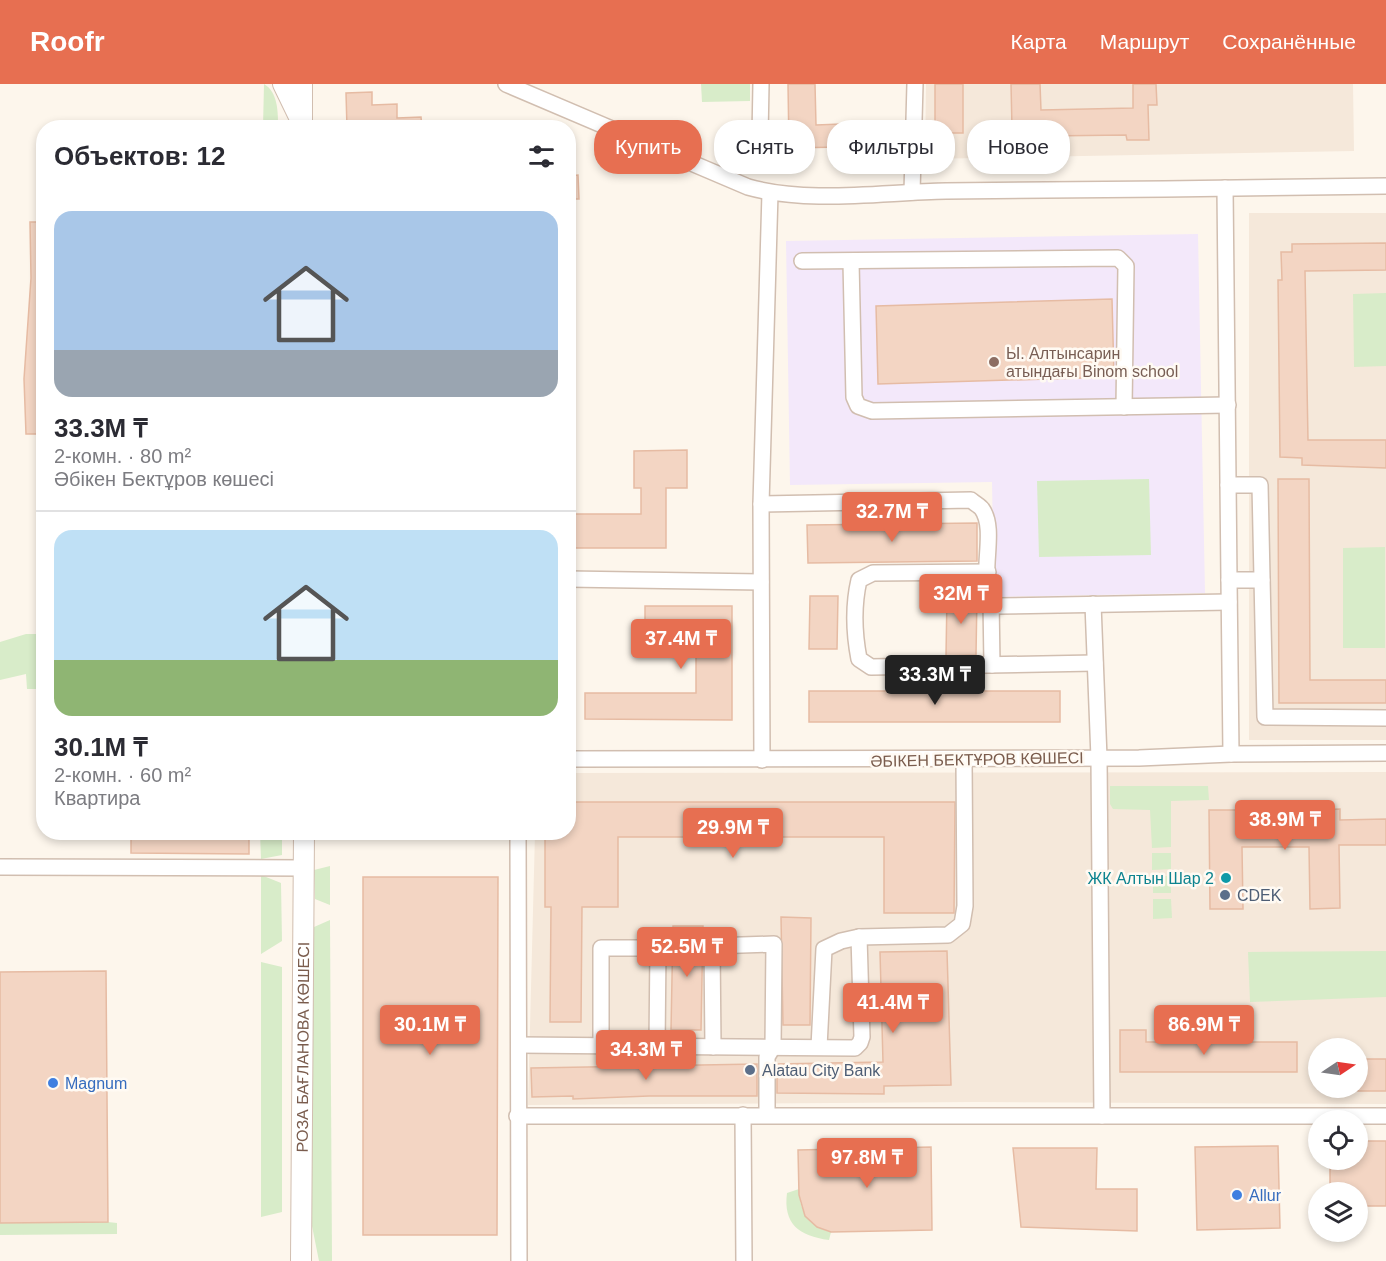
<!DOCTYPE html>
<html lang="ru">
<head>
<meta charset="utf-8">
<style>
  :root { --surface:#fff; --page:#f7f7f7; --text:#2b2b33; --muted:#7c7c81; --line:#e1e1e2; --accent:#e76f51 }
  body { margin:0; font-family:Arial,sans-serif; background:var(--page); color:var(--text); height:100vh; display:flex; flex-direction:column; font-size:22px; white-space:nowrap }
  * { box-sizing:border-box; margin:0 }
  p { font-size:20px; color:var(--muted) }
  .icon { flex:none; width:33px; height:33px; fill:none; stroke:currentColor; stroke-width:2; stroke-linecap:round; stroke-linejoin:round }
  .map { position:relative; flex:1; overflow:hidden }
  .sheet { position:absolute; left:36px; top:36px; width:540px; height:720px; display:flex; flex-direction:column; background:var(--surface); border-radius:24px; box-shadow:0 3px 9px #0003 }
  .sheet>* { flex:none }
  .top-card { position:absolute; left:594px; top:36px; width:570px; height:54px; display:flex; gap:12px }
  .needle { width:39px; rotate:77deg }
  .controls { position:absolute; left:1308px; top:954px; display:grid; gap:12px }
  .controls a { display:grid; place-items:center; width:60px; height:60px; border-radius:50%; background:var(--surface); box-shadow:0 3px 9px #0003; font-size:30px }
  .price { position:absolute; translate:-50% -51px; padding:0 14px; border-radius:6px; background:var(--accent); color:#fff; font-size:20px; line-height:39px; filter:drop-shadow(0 2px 3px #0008) }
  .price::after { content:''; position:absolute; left:50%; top:36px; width:18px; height:14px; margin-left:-9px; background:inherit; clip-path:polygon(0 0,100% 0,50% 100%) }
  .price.current { background:#222; color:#fff }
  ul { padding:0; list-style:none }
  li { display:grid; align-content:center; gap:12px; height:318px; padding:0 18px }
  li+li { border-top:2px solid var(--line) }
  li span { display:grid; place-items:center; height:186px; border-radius:18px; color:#555 }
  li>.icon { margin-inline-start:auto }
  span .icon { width:108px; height:108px; fill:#fffc; stroke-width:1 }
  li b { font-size:26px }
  h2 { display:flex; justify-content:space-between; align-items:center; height:72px; padding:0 18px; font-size:26px }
  .pill { padding:0 21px; border-radius:24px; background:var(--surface); box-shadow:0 3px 9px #0003; font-size:21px; line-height:54px }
  .pill.current { background:var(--accent); color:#fff }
  header { display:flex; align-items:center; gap:36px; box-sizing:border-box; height:84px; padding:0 30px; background:var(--accent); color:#fff }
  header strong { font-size:28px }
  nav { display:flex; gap:33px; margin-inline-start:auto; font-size:21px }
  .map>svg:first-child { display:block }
  .residential { fill:#f5e8da; fill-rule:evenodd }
  .education { fill:#f3e8fa }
  .green { fill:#d8ecc9 }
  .building { fill:#f3d5c3; stroke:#e6bba3; stroke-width:1.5 }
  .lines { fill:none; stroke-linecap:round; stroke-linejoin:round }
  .minor-casing { stroke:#d1beb0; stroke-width:18 }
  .tertiary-casing { stroke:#d1beb0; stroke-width:22 }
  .minor { stroke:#fff; stroke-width:15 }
  .tertiary { stroke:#fff; stroke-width:20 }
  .education-dot { fill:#8d6e63; stroke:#fffaf3; stroke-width:2 }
  .culture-dot { fill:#0f9aa8; stroke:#fffaf3; stroke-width:2 }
  .service-dot { fill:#5c6f8a; stroke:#fffaf3; stroke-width:2 }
  .shop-dot { fill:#3f7fe0; stroke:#fffaf3; stroke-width:2 }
  .labels { text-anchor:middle; stroke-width:5; stroke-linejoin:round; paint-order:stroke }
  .education-label { font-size:16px; fill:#785e54; stroke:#fffaf3; text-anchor:start }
  .street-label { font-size:16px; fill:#7a5c4d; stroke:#fffaf3 }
  .culture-label { font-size:16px; fill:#0d838f; stroke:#fffaf3; text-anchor:end }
  .service-label { font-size:16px; fill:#4e5e75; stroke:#fffaf3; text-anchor:start }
  .shop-label { font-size:16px; fill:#366cbe; stroke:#fffaf3; text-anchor:start }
</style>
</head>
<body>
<header>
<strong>Roofr</strong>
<nav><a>Карта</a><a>Маршрут</a><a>Сохранённые</a></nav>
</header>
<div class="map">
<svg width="1386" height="1177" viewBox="0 0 1386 1177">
  <rect width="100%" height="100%" fill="#fdf6ec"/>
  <g class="residential">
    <polygon points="926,0 1353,0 1354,67 925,75"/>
    <rect x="1249" y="129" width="137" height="527"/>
    <path d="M1386 688V1020L975 1018 528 1021 535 749 568 748 569 689ZM1318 964H1358V1004H1318Z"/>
  </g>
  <polygon class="education" points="1198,150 1205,509 994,513 992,398 790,401 786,157"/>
  <g class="green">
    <path d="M264 0C278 8 278 28 278 43H263Z"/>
    <polygon points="701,0 750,0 750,17 702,18"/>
    <polygon points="1386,209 1386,282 1354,283 1353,210"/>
    <polygon points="1149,395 1151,471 1039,473 1037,397"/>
    <polygon points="1385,463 1385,564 1343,564 1343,464"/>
    <polygon points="26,550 43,550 43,605 27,605 26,590 0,596 0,558"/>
    <polygon points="1110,702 1208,702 1209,716 1171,717 1171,763 1152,764 1150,726 1113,725 1110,720"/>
    <polygon points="260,749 282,749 282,771 261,775"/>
    <polygon points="1152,769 1171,769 1171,785 1152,786"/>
    <polygon points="330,782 330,821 315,815 314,786"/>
    <polygon points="261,791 281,799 282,857 261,870"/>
    <rect x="1153" y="792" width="18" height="17"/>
    <polygon points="1153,815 1171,815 1172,834 1153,835"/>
    <polygon points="330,836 332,1177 319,1177 310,1132 314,843"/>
    <polygon points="1386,867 1386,913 1250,918 1248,868"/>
    <polygon points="261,878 282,883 282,1128 261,1133"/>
    <path d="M799 1105C799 1126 809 1143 831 1148L829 1156C799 1152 783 1140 787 1109Z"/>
    <polygon points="108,1138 117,1139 117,1150 0,1151 0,1139"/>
  </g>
  <g class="building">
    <polygon points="788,0 815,0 816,41 892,38 893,62 789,64"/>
    <rect x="935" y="0" width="28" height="49"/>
    <polygon points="1011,0 1040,0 1041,26 1133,24 1133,0 1156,0 1157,21 1148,21 1149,56 1127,56 1126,51 1046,52 1046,43 1012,44"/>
    <polygon points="372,8 372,21 397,20 397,34 421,33 422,44 347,44 346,9"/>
    <polygon points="578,91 579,115 568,115 568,92"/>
    <polygon points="30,138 44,138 44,350 26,350 24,295 31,194"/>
    <polygon points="1386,159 1386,186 1305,187 1308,356 1386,356 1386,384 1302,381 1302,374 1280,373 1278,196 1282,196 1281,168 1292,168 1292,160"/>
    <polygon points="1112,215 1114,293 878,300 876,222"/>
    <polygon points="687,366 687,404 666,404 666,464 570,464 570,430 641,430 641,404 634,404 634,367"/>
    <polygon points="1278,395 1309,395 1310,596 1386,596 1386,619 1279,619"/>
    <polygon points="977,439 977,477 808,479 807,441"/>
    <polygon points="947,511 977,511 976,571 946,572"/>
    <polygon points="810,512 838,512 837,565 809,565"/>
    <polygon points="645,522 732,522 732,636 585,635 585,609 696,609 696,553 645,553"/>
    <rect x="809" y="607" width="251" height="31"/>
    <polygon points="568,718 955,718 954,829 884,829 884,753 618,753 618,823 582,823 581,938 550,938 551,823 545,823 545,748 568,748"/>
    <polygon points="1340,725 1340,736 1386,735 1386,761 1339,761 1340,824 1310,825 1309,763 1242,763 1243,825 1210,825 1209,726 1241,726 1241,737 1309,737 1309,726"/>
    <polygon points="131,748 249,748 249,770 131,769"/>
    <polygon points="363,793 498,793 497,1151 363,1151"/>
    <polygon points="781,833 811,834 810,941 783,941"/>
    <polygon points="673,842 703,842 701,946 671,946"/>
    <polygon points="947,867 951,1001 884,1002 884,1010 777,1009 777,980 883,978 880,868"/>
    <polygon points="106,887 108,1138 0,1139 0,888"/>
    <polygon points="1120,946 1146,946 1146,958 1297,958 1297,988 1120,988"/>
    <rect x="1358" y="975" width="28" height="32"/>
    <polygon points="757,980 757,1012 649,1012 573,1015 573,1012 532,1013 531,984"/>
    <polygon points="1358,1057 1386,1057 1386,1122 1358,1122 1358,1108 1330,1108 1330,1076 1358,1076"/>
    <polygon points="1278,1062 1280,1144 1197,1146 1195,1063"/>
    <polygon points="931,1063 932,1146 831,1148 817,1143 805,1132 799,1111 798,1066"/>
    <polygon points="1013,1064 1097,1064 1096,1105 1137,1105 1137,1147 1021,1143"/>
  </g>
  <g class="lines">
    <defs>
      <g id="minor">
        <path d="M506 0 748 103C809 120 883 108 946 107 1093 106 1239 104 1386 102"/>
        <polyline points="754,59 760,52 761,0"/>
        <polyline points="1225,104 1229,496"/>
        <polyline points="912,108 915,0"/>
        <polyline points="802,177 1118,174 1126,182 1124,323"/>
        <polyline points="851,178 854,313 858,322 872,327 1228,321"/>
        <polyline points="1228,401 1260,401 1265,633 1386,634"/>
        <path d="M761 420 971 416C974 419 980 422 982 425 999 449 974 501 997 522L1229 518"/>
        <path d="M988 488 873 489 859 496C853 522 854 549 859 575L871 583 1095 579"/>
        <polyline points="568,495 761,498"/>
        <polyline points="991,517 992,581"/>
        <polyline points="1231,670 1229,496 1262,496"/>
        <polyline points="568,675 1139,674 1231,670 1386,669"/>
        <polyline points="762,676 761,420 770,109"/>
        <polyline points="518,748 519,1177"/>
        <polyline points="0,783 304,784"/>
        <polyline points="519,961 855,964 860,959 862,953 859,853"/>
        <polyline points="601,963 601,864 658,864 657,962"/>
        <polyline points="713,963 712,862 774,860 773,963 767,973 767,1031"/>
        <polyline points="819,963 824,865 841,857 859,853 948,851 962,840 965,822 964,676"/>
        <polyline points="743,1031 744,1177"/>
        <polyline points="517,1032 1102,1032 1099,674 1093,520"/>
        <polyline points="1102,1032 1386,1032"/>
      </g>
      <g id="tertiary">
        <polyline points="283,0 299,33"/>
        <polyline points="302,0 302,44"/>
        <path id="s1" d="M301 1177 304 748"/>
      </g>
    </defs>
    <use href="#minor" class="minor-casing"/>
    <use href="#tertiary" class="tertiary-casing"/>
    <use href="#minor" class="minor"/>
    <use href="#tertiary" class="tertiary"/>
  </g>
  <circle class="education-dot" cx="994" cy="278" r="6"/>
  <circle class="culture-dot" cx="1226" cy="794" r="6"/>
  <g class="service-dot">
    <circle cx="1225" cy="811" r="6"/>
    <circle cx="750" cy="986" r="6"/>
  </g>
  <g class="shop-dot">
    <circle cx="53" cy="999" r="6"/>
    <circle cx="1237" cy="1111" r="6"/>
  </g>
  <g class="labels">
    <g class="education-label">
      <text x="1006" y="275">Ы. Алтынсарин<tspan x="1006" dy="18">атындағы Binom school</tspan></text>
    </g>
    <g class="street-label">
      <text transform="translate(977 675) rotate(-1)" y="6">ӘБІКЕН БЕКТҰРОВ КӨШЕСІ</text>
      <text dy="6" stroke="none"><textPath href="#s1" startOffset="214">РОЗА БАҒЛАНОВА КӨШЕСІ</textPath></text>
    </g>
    <g class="culture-label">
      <text x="1214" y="800">ЖК Алтын Шар 2</text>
    </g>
    <g class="service-label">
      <text x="1237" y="817">CDEK</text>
      <text x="762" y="992">Alatau City Bank</text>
    </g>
    <g class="shop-label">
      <text x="65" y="1005">Magnum</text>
      <text x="1249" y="1117">Allur</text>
    </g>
  </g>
</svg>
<div class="controls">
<a><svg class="needle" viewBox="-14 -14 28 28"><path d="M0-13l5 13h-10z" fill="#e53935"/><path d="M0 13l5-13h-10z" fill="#7c7c81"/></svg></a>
<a><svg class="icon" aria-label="locate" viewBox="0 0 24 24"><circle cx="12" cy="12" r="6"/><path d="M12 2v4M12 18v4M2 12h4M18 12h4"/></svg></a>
<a><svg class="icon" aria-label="layers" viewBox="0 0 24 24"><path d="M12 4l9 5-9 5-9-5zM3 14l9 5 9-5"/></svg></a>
</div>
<b class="price" style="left:892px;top:459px">32.7M ₸</b>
<b class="price" style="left:961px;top:541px">32M ₸</b>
<b class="price" style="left:681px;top:586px">37.4M ₸</b>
<b class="price current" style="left:935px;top:622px">33.3M ₸</b>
<b class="price" style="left:1285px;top:767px">38.9M ₸</b>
<b class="price" style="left:733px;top:775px">29.9M ₸</b>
<b class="price" style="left:687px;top:894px">52.5M ₸</b>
<b class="price" style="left:893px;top:950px">41.4M ₸</b>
<b class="price" style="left:430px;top:972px">30.1M ₸</b>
<b class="price" style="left:1204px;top:972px">86.9M ₸</b>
<b class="price" style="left:646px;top:997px">34.3M ₸</b>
<b class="price" style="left:867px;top:1105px">97.8M ₸</b>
<div class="top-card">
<a class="pill current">Купить</a>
<a class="pill">Снять</a>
<a class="pill">Фильтры</a>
<a class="pill">Новое</a>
</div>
<section class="sheet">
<h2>Объектов: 12<svg class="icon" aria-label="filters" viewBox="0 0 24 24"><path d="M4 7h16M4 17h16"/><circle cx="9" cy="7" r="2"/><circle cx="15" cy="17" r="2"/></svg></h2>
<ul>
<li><span style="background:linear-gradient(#a9c7e8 75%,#9aa5b1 0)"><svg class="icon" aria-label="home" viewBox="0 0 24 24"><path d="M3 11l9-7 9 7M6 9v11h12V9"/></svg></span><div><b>33.3M ₸</b><p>2-комн. · 80 m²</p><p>Әбікен Бектұров көшесі</p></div></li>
<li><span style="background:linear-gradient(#bfe0f5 70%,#8fb573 0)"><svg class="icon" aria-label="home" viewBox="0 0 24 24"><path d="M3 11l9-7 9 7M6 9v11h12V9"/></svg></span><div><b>30.1M ₸</b><p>2-комн. · 60 m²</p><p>Квартира</p></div></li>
</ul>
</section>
</div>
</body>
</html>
